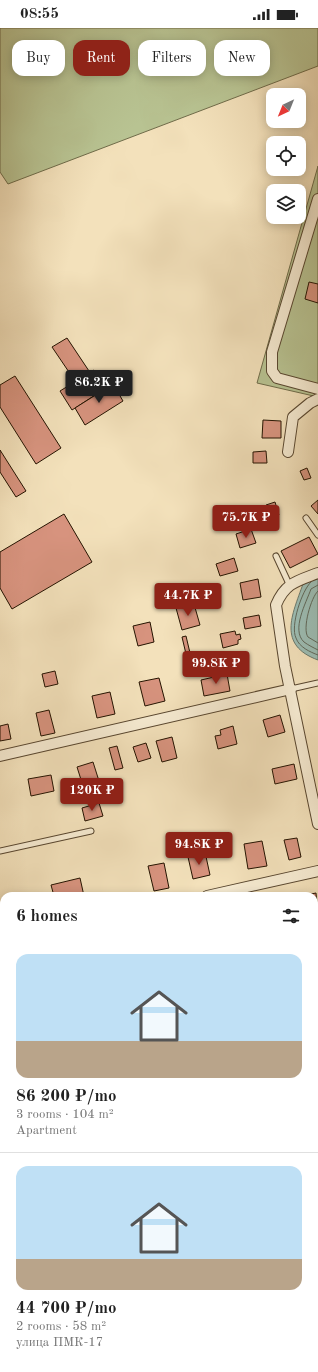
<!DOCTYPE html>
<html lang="en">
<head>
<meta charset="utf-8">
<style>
  :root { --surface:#fff; --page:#f6f6f6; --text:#222; --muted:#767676; --line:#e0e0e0; --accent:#8f2418 }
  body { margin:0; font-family:"Old Standard TT",serif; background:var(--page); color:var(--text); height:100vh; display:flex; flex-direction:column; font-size:15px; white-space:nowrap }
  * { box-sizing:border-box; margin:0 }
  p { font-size:13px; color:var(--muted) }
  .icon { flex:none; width:22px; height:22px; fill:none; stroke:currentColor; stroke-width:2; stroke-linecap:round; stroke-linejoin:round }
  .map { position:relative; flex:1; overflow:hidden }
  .details { position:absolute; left:0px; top:864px; width:318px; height:480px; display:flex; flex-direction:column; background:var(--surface); border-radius:12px 12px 0 0; box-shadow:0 2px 10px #0003 }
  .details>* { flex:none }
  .hud { position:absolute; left:12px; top:12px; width:294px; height:36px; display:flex; gap:8px }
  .needle { width:26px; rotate:223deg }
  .controls { position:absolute; left:266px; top:60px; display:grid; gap:8px }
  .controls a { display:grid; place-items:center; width:40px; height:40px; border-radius:8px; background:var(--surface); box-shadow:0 2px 10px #0003; font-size:20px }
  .price { position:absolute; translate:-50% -34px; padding:0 9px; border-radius:4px; background:var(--accent); color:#fff; font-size:13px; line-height:26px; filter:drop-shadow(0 1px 2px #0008) }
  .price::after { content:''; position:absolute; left:50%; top:24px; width:12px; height:9px; margin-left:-6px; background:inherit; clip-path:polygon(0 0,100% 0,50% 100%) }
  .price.active { background:#222; color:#fff }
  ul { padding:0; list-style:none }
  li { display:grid; align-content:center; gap:8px; height:212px; padding:0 16px }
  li+li { border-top:1px solid var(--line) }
  li span { display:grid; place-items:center; height:124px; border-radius:12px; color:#555 }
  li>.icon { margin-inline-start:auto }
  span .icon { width:72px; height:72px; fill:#fffc; stroke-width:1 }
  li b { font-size:17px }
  h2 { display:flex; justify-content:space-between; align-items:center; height:48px; padding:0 16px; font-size:17px }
  .pill { padding:0 14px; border-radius:12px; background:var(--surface); box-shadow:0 2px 10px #0003; font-size:14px; line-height:36px }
  .pill.active { background:var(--accent); color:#fff }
  .status { display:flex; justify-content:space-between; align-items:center; height:28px; padding:0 20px; background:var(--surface); direction:ltr }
  .status svg { height:11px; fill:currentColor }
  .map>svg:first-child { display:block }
  .green { fill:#b8c392; stroke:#6e6b49 }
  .water { fill:#9cbdb4; stroke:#6c796c }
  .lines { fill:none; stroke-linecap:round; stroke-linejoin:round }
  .shore { stroke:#60685a; stroke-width:1 }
  .building { fill:#d7937e; stroke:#241300 }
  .service-casing { stroke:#58462f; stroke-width:7 }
  .minor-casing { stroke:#58462f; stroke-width:12 }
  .service { stroke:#f7ecd3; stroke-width:5 }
  .minor { stroke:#f7ecd3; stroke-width:10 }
</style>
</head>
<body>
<div class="status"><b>08:55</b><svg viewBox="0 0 49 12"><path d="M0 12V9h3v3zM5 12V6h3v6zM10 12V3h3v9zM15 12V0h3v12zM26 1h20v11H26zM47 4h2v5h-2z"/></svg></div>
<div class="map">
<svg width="318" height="1344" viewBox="0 0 318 1344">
  <rect width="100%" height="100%" fill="#f3e1bb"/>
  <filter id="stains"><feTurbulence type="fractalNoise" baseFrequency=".005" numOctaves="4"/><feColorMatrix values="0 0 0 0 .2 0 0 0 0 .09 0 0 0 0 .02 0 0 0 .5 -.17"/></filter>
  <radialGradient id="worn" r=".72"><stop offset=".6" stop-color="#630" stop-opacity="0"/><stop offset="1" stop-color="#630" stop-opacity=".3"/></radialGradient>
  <g class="green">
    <polygon points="0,0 318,0 318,38 8,156 0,144"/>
    <polygon points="318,138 318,369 257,355"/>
  </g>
  <path class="water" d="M318 547V632C277 617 292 587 303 556Z"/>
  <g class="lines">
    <g class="shore">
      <path d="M311 554C302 562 290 598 296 610 299 619 310 624 318 627"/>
      <path d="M318 557 311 561C306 575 291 602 304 614 308 617 314 620 318 622"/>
      <path d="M318 563C311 569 302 601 308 609L318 615"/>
    </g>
  </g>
  <g class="building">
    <polygon points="309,254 318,256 318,275 305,271"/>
    <polygon points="67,310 89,343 75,353 52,319"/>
    <polygon points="94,342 106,360 72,382 60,363"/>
    <polygon points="15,348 61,420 36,436 0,379 0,357"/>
    <polygon points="113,356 123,373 85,397 75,380"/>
    <polygon points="263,392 281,393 281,410 262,410"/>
    <polygon points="0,422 26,463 16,469 0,444"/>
    <polygon points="266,423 267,435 253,435 253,424"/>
    <polygon points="307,440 311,450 304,452 300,443"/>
    <polygon points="318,472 318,486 311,478"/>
    <polygon points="275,474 279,487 271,490 266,477"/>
    <polygon points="64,486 92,534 12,581 0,560 0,524"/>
    <polygon points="251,501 256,515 240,520 236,506"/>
    <polygon points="309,509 318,526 290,540 281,523"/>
    <polygon points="234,530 238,543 220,548 216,536"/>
    <polygon points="258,551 261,569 243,572 240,555"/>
    <polygon points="194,576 200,597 182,602 176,580"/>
    <polygon points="259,587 261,598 245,601 243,590"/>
    <polygon points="150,594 154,614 138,618 133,598"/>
    <polygon points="235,603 236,607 240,606 241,611 238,612 238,616 223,620 220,606"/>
    <polygon points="186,608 190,625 186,626 182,609"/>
    <polygon points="55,643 58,656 45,659 42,646"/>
    <polygon points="227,646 230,663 204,668 201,652"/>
    <polygon points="159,650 165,673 145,678 139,654"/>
    <polygon points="110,664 115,686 97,690 92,668"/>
    <polygon points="49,682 55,705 41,708 36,685"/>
    <polygon points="280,687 285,704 268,709 263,692"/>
    <polygon points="8,696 11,711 0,713 0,698"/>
    <polygon points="233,698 237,716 218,721 215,708 221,707 220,702"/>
    <polygon points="172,709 177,730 162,734 156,713"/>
    <polygon points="146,715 151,730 138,734 133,719"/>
    <polygon points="117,718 123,740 115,742 109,720"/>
    <polygon points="93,734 99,753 83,758 77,739"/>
    <polygon points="294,736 297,751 275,756 272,741"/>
    <polygon points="51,747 54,763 31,768 28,751"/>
    <polygon points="99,775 103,788 85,793 82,780"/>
    <polygon points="297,810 301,829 289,832 284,812"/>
    <polygon points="262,813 267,838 248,841 244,816"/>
    <polygon points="205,824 210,847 193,851 188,829"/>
    <polygon points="164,835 169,860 154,863 148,838"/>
    <polygon points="80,850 84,868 54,868 51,857"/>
    <polygon points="316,865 318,892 314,893 314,868 302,868"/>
    <polygon points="318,1075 318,1093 314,1094 314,1076"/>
    <polygon points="87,1340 105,1340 106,1344 87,1344"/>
    <polygon points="219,1340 220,1344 205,1344 204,1341"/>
    <polygon points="248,1340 260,1340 261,1344 249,1344"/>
  </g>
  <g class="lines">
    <defs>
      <g id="service">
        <polyline points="306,490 318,507"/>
        <polyline points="276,528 289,556"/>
        <polyline points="291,661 318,655"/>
        <polyline points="0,823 91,803"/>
      </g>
      <g id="minor">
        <polyline points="318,171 272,324 272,343 277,350 318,361"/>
        <polyline points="288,424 293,389 310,375 318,371"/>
        <path d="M318 545C297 553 285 555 276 577L285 638 318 796"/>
        <polyline points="0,728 291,661"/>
        <polyline points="207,868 318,843"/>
        <polyline points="0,916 4,913"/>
        <polyline points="314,1040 318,1039"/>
        <polyline points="0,1113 4,1112"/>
        <polyline points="115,1340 116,1344"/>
        <polyline points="283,1340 284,1344"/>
      </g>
    </defs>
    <use href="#service" class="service-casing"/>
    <use href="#minor" class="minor-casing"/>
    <use href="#service" class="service"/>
    <use href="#minor" class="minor"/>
  </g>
  <rect width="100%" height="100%" filter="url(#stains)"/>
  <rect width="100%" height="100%" fill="url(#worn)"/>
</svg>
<div class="controls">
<a><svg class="needle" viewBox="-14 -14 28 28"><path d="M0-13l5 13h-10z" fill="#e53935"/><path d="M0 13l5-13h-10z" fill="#767676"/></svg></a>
<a><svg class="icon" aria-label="locate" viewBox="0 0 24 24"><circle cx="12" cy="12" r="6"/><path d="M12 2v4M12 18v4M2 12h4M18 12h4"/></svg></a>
<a><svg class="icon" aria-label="layers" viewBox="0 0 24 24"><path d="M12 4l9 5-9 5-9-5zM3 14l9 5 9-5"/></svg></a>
</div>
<b class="price active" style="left:99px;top:376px">86.2K ₽</b>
<b class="price" style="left:246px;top:511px">75.7K ₽</b>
<b class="price" style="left:188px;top:589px">44.7K ₽</b>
<b class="price" style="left:216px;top:657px">99.8K ₽</b>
<b class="price" style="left:92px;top:784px">120K ₽</b>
<b class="price" style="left:199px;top:838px">94.8K ₽</b>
<div class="hud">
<a class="pill">Buy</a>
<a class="pill active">Rent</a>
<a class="pill">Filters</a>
<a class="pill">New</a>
</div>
<section class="details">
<h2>6 homes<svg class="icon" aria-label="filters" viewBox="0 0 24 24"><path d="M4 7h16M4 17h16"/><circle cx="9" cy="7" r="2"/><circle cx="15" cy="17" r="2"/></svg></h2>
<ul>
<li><span style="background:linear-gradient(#bfe0f5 70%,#b9a48a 0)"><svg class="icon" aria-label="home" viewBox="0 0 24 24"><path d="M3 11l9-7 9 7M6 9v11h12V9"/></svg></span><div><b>86 200 ₽/mo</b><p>3 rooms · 104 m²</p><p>Apartment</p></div></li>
<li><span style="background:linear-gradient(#bfe0f5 75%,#b9a48a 0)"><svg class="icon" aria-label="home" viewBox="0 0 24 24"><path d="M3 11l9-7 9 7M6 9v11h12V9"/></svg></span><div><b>44 700 ₽/mo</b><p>2 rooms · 58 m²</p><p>улица ПМК-17</p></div></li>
</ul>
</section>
</div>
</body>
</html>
